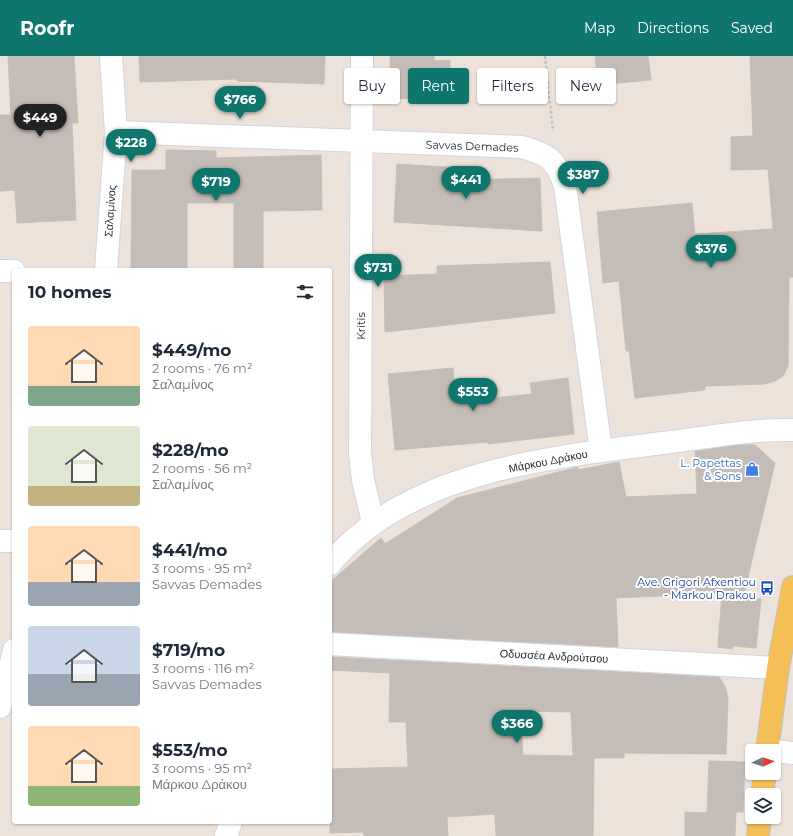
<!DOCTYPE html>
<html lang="en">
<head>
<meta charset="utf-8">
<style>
  :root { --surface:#fff; --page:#f6f6f7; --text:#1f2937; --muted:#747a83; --accent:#0f766e }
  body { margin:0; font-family:Montserrat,sans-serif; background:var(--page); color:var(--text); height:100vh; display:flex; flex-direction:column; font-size:15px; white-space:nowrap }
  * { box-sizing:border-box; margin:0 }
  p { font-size:13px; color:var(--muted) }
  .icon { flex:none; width:22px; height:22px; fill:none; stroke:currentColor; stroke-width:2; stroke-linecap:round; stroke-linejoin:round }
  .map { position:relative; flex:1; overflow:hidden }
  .panel { position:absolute; left:12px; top:212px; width:320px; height:556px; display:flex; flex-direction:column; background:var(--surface); border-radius:4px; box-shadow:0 1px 3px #0004 }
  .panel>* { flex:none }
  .guide { position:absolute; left:344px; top:12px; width:380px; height:36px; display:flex; gap:8px }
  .needle { width:26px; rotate:86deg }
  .buttons { position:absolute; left:745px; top:688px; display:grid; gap:8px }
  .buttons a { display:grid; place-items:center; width:36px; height:36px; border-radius:4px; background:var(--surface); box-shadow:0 1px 3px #0004; font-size:20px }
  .price { position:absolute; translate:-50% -34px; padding:0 9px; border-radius:14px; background:var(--accent); color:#fff; font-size:13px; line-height:26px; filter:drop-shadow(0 1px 2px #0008) }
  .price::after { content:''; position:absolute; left:50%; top:24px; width:12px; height:9px; margin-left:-6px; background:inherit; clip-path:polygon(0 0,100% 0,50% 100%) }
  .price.current { background:#222; color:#fff }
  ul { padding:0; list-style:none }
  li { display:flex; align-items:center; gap:12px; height:100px; padding:0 16px }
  li span { display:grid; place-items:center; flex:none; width:112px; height:80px; border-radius:4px; color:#555 }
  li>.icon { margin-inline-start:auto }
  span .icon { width:48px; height:48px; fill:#fffc; stroke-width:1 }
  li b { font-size:17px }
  h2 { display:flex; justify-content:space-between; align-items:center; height:48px; padding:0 16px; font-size:17px }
  .tag { padding:0 14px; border-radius:4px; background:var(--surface); box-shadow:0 1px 3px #0004; font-size:14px; line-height:36px }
  .tag.current { background:var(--accent); color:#fff }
  header { display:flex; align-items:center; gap:24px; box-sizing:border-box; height:56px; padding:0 20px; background:var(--accent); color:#fff }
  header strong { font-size:19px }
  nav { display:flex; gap:22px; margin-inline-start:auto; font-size:14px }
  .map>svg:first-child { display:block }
  .building { fill:#c4bcb7; stroke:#c7beb4; fill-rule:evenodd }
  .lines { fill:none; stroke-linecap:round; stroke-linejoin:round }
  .street-casing { stroke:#cfd5e2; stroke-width:24 }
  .primary-casing { stroke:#c3c3c3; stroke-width:24 }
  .path { stroke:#c3c3c3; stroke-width:2.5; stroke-dasharray:3 2; stroke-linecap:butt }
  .street { stroke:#fff; stroke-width:22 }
  .primary { stroke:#f4bf57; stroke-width:22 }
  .labels { text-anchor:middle; stroke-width:4; stroke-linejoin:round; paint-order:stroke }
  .street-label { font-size:11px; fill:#292929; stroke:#fff }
  .shop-label { font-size:11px; fill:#366cbe; stroke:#fff; text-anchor:end }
  .transit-label { font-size:11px; fill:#164399; stroke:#fff; text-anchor:end }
</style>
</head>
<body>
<header>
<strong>Roofr</strong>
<nav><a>Map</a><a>Directions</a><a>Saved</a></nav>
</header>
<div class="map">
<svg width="793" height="780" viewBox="0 0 793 780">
  <rect width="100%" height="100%" fill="#ece2da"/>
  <g class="building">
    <polygon points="8,0 74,0 78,67 72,67 76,164 17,167 15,134 0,135 0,59 11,59"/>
    <polygon points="139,0 325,0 324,28 237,25 237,23 140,26"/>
    <polygon points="390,0 434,0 434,5 450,4 451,41 391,43"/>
    <polygon points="595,0 648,0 651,24 598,29"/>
    <polygon points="750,0 793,0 793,221 789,221 788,310 783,320 775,325 765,328 705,330 705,334 635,342 629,295 626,295 619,225 603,227 597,156 692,147 695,178 773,173 768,113 731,114 731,81 753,80"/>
    <polygon points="166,94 216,95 216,102 321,99 322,154 263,155 263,214 234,214 234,147 187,147 187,214 131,214 132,114 166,114"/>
    <polygon points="397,108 461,112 460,124 540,122 542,175 394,166"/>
    <polygon points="550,206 555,257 385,276 384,220 437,218 437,210"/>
    <polygon points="453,312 456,346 532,338 530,327 568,322 574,378 488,388 488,386 395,394 388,318"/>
    <polygon points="740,389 755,389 775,407 743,542 761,543 756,592 733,590 732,593 718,591 722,537 616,542 618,591 330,576 330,526 381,482 385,488 457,442 578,411 578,414 619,406 626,441 697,438 695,395"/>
    <path d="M330 601 719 621 725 630 728 642 726 698 624 697V702H594L593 780H496L495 758 447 761 448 780H364L363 776 330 777V713L408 711 406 666H389L390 617 330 614ZM520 655 571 656 573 700 523 699Z"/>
    <polygon points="709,705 745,706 743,756 736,756 735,780 685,780 685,756 707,757"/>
  </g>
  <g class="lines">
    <defs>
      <g id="street">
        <polyline points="362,0 360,397 363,424 373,467"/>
        <path d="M116 76 522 91C549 99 556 103 565 130L601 395"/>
        <polyline points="106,214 116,76 111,0"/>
        <polyline points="0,215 14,215"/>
        <polyline points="0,485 14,485"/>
        <path d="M330 508C406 415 552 401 663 387 706 382 750 373 793 374"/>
        <polyline points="330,588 778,612"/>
        <polyline points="0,651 14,594"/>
        <polyline points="767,694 793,697"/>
        <polyline points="226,780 231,766"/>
      </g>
      <g id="primary">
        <polyline points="767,695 778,612 793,531"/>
        <polyline points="762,739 765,717"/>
        <polyline points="758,780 760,761"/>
      </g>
    </defs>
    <use href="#street" class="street-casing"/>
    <use href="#primary" class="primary-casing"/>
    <polyline class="path" points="545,0 553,75"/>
    <use href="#street" class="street"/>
    <use href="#primary" class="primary"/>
  </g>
  <defs>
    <symbol id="shop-bare" viewBox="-9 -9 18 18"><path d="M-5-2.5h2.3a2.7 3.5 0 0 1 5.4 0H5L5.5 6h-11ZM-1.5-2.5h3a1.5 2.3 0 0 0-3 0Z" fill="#3f7fe0" stroke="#fff" stroke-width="2.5" paint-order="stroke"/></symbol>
    <symbol id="bus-bare" viewBox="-9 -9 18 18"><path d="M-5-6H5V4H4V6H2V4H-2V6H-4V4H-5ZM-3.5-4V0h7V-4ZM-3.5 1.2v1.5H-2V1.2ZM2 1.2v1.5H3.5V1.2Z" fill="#1a4fb4" stroke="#fff" stroke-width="2.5" paint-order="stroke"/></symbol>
  </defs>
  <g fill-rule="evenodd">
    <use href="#shop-bare" x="742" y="403" width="20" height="20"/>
    <use href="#bus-bare" x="757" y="522" width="20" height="20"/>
  </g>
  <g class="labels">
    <g class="street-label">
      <text transform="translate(472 90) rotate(2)" y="4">Savvas Demades</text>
      <text transform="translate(110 155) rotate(-86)" y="4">Σαλαμίνος</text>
      <text transform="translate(361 270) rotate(-90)" y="4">Kritis</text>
      <text transform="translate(548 405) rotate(-11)" y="4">Μάρκου Δράκου</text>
      <text transform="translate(554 600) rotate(3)" y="4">Οδυσσέα Ανδρούτσου</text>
    </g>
    <g class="shop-label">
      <text x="741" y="411">L. Papettas<tspan x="741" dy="13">&amp; Sons</tspan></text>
    </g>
    <g class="transit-label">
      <text x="756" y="530">Ave. Grigori Afxentiou<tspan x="756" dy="13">- Markou Drakou</tspan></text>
    </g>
  </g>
</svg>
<div class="buttons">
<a><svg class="needle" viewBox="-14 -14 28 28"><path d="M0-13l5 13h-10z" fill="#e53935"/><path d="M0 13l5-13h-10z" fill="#747a83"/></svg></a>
<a><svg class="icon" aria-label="layers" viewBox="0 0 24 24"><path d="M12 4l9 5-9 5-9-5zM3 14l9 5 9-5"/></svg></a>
</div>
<b class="price" style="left:240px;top:64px">$766</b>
<b class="price current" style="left:40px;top:82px">$449</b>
<b class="price" style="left:131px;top:107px">$228</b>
<b class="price" style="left:583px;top:139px">$387</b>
<b class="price" style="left:466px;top:144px">$441</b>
<b class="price" style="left:216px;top:146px">$719</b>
<b class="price" style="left:711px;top:213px">$376</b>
<b class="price" style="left:378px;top:232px">$731</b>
<b class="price" style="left:473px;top:356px">$553</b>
<b class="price" style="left:517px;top:688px">$366</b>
<div class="guide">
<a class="tag">Buy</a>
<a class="tag current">Rent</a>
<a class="tag">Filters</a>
<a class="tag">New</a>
</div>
<section class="panel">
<h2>10 homes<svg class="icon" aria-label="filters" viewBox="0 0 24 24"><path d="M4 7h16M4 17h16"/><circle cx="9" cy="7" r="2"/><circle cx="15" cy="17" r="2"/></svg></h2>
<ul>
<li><span style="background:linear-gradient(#ffd9b3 75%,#7fa58c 0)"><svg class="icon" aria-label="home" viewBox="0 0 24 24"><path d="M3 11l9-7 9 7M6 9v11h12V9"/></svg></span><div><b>$449/mo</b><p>2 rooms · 76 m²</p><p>Σαλαμίνος</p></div></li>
<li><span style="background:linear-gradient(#dfe7d0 75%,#c2b280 0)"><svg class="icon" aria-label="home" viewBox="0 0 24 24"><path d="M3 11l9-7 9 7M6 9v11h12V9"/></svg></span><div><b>$228/mo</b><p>2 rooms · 56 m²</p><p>Σαλαμίνος</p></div></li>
<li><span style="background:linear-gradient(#ffd9b3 70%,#9aa5b1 0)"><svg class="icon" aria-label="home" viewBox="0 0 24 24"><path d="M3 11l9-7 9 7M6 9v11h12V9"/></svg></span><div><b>$441/mo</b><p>3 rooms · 95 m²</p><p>Savvas Demades</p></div></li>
<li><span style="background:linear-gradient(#c9d6e8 60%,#9aa5b1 0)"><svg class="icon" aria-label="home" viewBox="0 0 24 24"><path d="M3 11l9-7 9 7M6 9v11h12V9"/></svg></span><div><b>$719/mo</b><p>3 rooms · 116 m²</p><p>Savvas Demades</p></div></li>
<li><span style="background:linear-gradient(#ffd9b3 75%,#8fb573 0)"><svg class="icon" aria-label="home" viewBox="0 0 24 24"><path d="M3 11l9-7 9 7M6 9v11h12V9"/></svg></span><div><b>$553/mo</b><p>3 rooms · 95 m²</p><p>Μάρκου Δράκου</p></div></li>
</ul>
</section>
</div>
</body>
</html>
